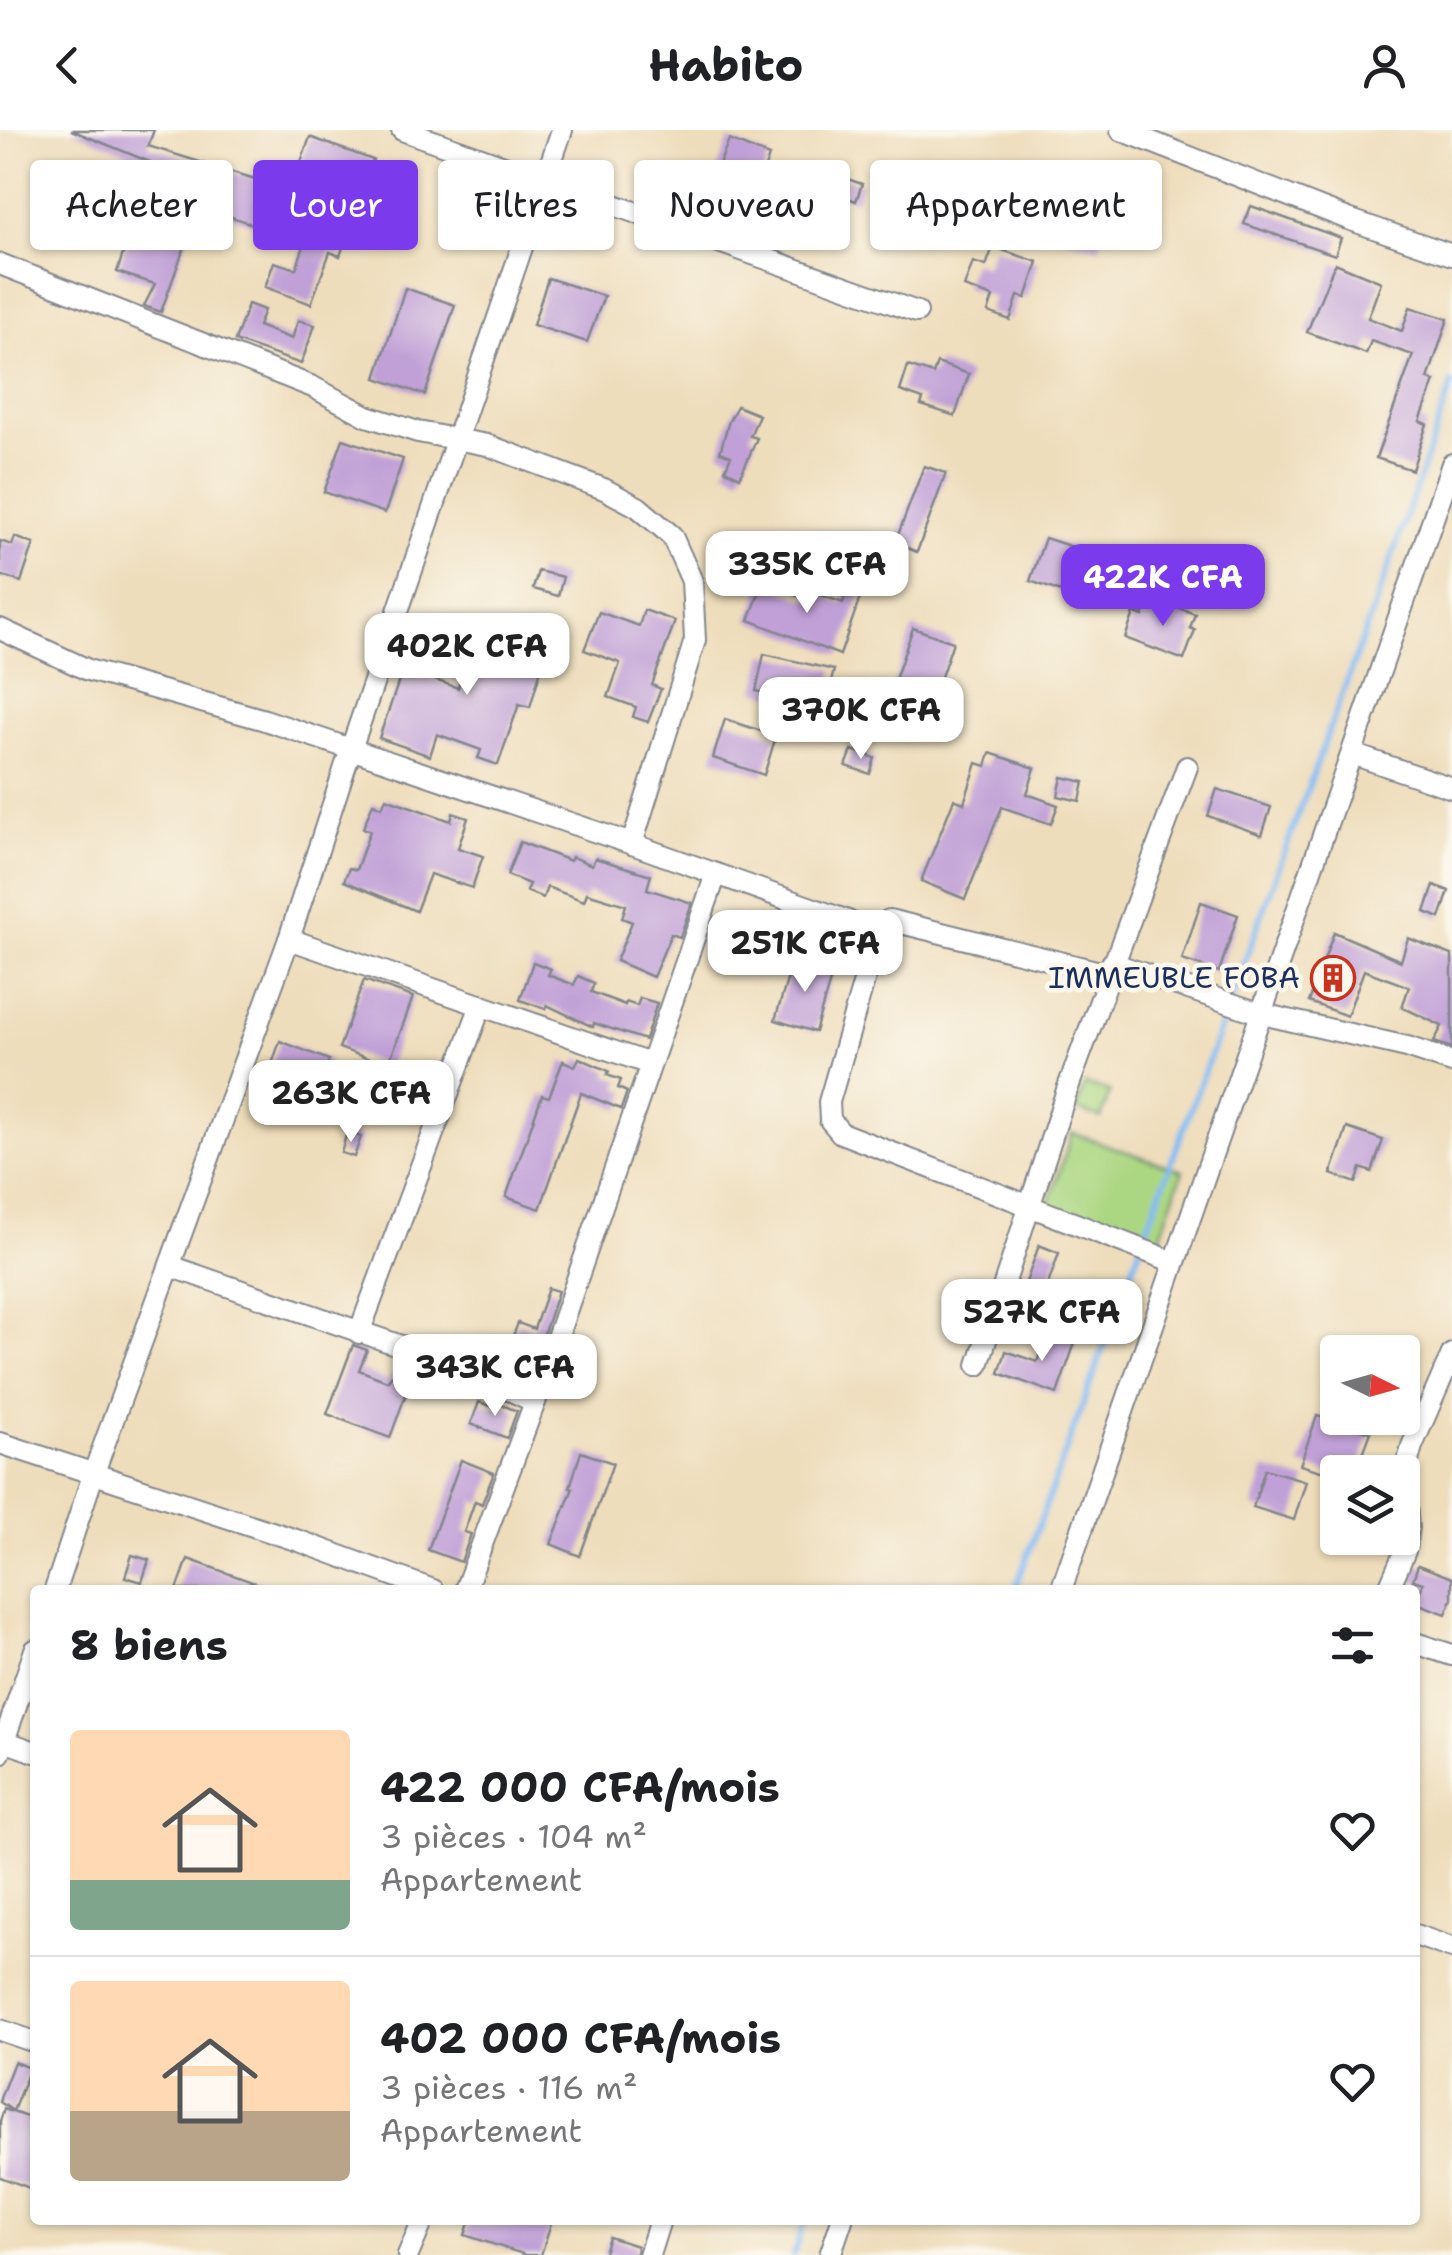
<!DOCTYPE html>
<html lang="fr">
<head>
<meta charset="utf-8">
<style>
  :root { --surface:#fff; --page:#f6f6f6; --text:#202124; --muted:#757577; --line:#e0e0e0; --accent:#7c3aed }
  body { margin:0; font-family:"Shantell Sans",sans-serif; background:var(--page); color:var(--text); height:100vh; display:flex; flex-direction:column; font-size:38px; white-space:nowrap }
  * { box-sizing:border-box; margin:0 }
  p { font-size:32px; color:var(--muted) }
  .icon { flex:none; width:55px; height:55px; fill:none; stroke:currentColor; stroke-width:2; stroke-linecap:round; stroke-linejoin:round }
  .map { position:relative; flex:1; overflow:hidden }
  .panel { position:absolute; left:30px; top:1455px; width:1390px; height:640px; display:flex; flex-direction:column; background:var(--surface); border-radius:10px; box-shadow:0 2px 8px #0004 }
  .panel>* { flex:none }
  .banner { position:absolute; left:30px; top:30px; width:1392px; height:90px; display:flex; gap:20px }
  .needle { width:65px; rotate:95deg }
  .buttons { position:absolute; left:1320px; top:1205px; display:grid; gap:20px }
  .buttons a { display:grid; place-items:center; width:100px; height:100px; border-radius:10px; background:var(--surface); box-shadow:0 2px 8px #0004; font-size:50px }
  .price { position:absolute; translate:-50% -85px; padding:0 22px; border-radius:20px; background:#fff; color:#222; font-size:32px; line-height:65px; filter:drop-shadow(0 2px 5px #0008) }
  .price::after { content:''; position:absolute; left:50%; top:60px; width:30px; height:22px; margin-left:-15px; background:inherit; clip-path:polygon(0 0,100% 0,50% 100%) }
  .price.on { background:var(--accent); color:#fff }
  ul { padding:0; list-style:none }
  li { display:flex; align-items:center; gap:30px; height:250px; padding:0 40px }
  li+li { border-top:2px solid var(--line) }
  li span { display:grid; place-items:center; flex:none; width:280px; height:200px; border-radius:10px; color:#555 }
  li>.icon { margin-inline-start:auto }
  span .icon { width:120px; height:120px; fill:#fffc; stroke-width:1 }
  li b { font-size:42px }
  h2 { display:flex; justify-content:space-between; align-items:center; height:120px; padding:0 40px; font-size:42px }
  .tag { padding:0 35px; border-radius:10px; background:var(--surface); box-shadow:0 2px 8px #0004; font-size:35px; line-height:90px }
  .tag.on { background:var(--accent); color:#fff }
  header { display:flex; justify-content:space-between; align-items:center; height:130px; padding:0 40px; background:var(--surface); font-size:45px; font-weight:700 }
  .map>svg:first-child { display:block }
  .green { fill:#acd782; stroke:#648370; stroke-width:2.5 }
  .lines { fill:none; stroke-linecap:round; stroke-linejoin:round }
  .stream { stroke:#84bcf4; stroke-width:6 }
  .building { fill:#c0a0d7 }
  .minor-casing { stroke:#84868c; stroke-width:24 }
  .minor { stroke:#fff; stroke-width:20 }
  .labels { text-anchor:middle; stroke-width:9; stroke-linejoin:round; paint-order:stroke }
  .poi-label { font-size:30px; fill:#1b2f5e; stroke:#fbf7ec; text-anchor:end }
</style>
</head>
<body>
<header><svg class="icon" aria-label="back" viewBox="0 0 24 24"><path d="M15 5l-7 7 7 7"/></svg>Habito<svg class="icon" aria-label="person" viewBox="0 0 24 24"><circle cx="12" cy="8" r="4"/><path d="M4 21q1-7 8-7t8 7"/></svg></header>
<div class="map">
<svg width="1452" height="2125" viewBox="0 0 1452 2125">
  <rect width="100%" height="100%" fill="#fbf7ec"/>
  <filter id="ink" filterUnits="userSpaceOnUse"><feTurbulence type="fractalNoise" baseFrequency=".01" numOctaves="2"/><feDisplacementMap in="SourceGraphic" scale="20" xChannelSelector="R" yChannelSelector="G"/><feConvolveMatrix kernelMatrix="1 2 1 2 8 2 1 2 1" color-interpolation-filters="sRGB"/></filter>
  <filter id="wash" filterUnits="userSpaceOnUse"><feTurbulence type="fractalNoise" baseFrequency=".0048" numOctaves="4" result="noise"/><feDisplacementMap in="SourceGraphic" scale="40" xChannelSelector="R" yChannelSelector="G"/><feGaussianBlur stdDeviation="2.25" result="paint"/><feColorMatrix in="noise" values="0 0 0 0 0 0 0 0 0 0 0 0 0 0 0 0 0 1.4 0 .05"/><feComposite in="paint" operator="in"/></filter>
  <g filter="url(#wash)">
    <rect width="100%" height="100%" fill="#edb"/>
    <g class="green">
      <polygon points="1085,954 1110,962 1101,988 1076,980"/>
      <polygon points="1072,1003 1183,1041 1158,1113 1048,1076"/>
    </g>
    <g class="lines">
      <g class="stream">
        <polyline points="1015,1460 1389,436 1452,254"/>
        <polyline points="793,2125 805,2090"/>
      </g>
    </g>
    <g id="blocks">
      <g class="building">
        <polygon points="71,0 154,0 148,16 291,60 310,7 373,30 340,126 330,122 311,174 265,157 274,132 296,139 305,113 142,55 150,32"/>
        <polygon points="729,10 769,26 746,92 702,77"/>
        <polygon points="822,40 862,54 856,71 817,56"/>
        <polygon points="1014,52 1060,72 1065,54 1114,69 1099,118 1048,103 1001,82"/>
        <polygon points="1251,76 1341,108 1335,125 1244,94"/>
        <polygon points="135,87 189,104 161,182 144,176 155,154 117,142"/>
        <polygon points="993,117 1038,132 1026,168 1018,166 1010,190 988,182 993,167 964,157 973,132 986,136"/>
        <polygon points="1335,133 1381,152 1368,188 1402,201 1410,177 1448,189 1428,249 1435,251 1420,291 1427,294 1412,340 1376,328 1413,225 1371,211 1366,224 1307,202"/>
        <polygon points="548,148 604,166 587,212 533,195"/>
        <polygon points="405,158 455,175 425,265 376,248"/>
        <polygon points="248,174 264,180 258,196 292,209 298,190 315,195 301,234 235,211"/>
        <polygon points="937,233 969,244 955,286 921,275 923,269 900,261 908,236 933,244"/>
        <polygon points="737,276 759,285 750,306 757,308 740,347 725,340 731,326 720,322 729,291"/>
        <polygon points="343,309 403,329 385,383 324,362"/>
        <polygon points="924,336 946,343 917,422 895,413"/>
        <polygon points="15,407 34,414 21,452 0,445 0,411 12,415"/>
        <polygon points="1045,408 1082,420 1067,464 1030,451"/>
        <polygon points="538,441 563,447 558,466 533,459"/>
        <polygon points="763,453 808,470 811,462 843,473 848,457 862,462 840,525 749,490"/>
        <polygon points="1150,467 1195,484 1190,498 1195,500 1184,530 1125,508 1134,483 1143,486"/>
        <polygon points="644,480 675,491 652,555 661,559 648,592 633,587 636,577 608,567 620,533 584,520 599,482 639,496"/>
        <polygon points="476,492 527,506 521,526 543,532 530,577 519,574 498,635 478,628 481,620 437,604 430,626 379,608 403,539 458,558"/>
        <polygon points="913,498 953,512 932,573 892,558"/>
        <polygon points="764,524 834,540 826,572 785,559 783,567 756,561"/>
        <polygon points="725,589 776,606 764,645 713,628"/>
        <polygon points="852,620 875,628 870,644 846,636"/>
        <polygon points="990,623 1035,638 1027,664 1058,675 1051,694 1002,677 965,769 921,751 954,669 964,673 977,633 986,636"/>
        <polygon points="1062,647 1084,652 1080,671 1058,666"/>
        <polygon points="1217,659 1271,677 1262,705 1208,686"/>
        <polygon points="386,668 451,691 453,683 468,688 458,718 483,726 472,758 430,744 416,781 344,751 349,738 356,740 370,701 363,698 373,673 382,677"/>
        <polygon points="520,712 570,731 572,727 592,735 595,728 651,745 647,759 692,773 680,807 671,804 653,847 616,831 632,792 622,788 626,775 587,763 584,771 547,757 543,768 526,761 529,754 507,745"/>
        <polygon points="1434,755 1449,761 1440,788 1425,782"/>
        <polygon points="1201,772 1238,785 1219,842 1182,830"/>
        <polygon points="1334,802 1401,831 1408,808 1452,825 1452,918 1434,912 1442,896 1402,877 1409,857 1364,840 1347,886 1309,872"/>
        <polygon points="806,825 825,830 823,838 833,841 815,902 775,890 791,837 802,840"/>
        <polygon points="533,832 551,839 548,845 574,855 578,846 594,853 591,862 625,875 626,872 637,876 640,868 657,873 645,910 594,893 593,897 547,875 546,879 520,870"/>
        <polygon points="364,850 413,867 388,936 339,918"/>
        <polygon points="280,911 329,930 323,945 350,956 343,974 286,952 275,980 258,974"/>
        <polygon points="579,928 609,941 607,945 621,950 618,958 627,962 621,979 581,963 540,1079 506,1067 542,965 549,967 563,931 575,936"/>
        <polygon points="1347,998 1383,1010 1372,1042 1361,1038 1356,1053 1331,1044"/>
        <polygon points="347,1002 361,1007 354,1027 341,1023"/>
        <polygon points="1039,1115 1059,1123 1039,1180 1019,1173"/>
        <polygon points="548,1158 558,1161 536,1227 509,1216 518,1193 534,1199"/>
        <polygon points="1048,1201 1076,1210 1057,1264 999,1243 1006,1221 1037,1232"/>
        <polygon points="353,1215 367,1220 359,1240 387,1251 394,1243 411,1250 390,1308 327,1284"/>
        <polygon points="479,1272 493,1277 495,1272 517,1281 507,1308 471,1294"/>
        <polygon points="1317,1286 1371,1302 1356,1342 1338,1342 1338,1346 1300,1335"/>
        <polygon points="581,1322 613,1333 580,1426 551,1414 573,1358 570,1357"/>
        <polygon points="461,1330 494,1343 482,1374 475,1371 464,1402 471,1404 461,1432 428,1420"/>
        <polygon points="1265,1339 1306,1351 1294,1390 1253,1377"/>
        <polygon points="132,1425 149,1430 142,1452 125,1447"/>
        <polygon points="188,1429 269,1458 268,1460 177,1460"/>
        <polygon points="1418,1435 1452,1448 1452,1469 1446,1484 1416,1473 1423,1453 1413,1450"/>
        <polygon points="14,1932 30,1938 13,1981 0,1972 0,1968"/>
        <polygon points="4,1979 35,1990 35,2060 0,2047 0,1991"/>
        <polygon points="470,2090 552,2090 541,2125 526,2125 465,2105"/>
        <polygon points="609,2107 637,2116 636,2125 603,2125"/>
      </g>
    </g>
  </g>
  <g filter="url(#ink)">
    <use href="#blocks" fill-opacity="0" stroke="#84868c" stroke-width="2.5"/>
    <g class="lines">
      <defs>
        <g id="minor">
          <polyline points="402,0 917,182"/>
          <polyline points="1121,0 1348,89 1452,125"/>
          <polyline points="0,134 313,257 367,286 418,302 487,315 604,359 638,377 672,406 692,451 695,510 632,714"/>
          <polyline points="0,499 88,540 265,590 632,714 848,791 866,808 869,834 829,972 830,990 841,1003 1174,1132"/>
          <polyline points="1352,624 1452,658"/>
          <polyline points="866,808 889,790 1108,844"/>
          <polyline points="289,809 650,934"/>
          <polyline points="1112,833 1262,884 1407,917 1452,932"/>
          <polyline points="170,1136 456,1235 535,1272"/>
          <polyline points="359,1203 481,875"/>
          <polyline points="978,1235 1067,960 1187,637"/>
          <polyline points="0,1313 302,1412 433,1460"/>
          <polyline points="55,1460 93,1345 289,809 351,619 562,0"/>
          <polyline points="465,1460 535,1272 716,744"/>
          <polyline points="1061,1460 1452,334"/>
          <polyline points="1388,1460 1405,1421 1408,1397 1404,1346 1412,1316 1452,1224"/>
          <polyline points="1415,1513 1452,1525"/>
          <polyline points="4,1611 35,1622"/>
          <polyline points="0,1623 35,1520"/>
          <polyline points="1415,1805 1452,1818"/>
          <polyline points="0,1900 35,1912"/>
          <polyline points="408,2125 423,2090"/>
          <polyline points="649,2125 660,2090"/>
          <polyline points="830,2125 842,2090"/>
        </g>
      </defs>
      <use href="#minor" class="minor-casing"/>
      <use href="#minor" class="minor"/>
    </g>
  </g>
  <defs>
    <symbol id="building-ring" viewBox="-11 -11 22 22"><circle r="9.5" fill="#fbf7ec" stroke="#c8321e" stroke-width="1.5"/><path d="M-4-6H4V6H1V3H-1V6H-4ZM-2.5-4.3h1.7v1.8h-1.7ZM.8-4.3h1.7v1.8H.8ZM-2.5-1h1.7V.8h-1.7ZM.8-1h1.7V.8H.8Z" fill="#c8321e"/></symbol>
  </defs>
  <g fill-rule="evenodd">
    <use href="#building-ring" x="1308" y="823" width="50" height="50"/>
  </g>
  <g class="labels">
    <g class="poi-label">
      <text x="1300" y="858">IMMEUBLE FOBA</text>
    </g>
  </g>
</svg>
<div class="buttons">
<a><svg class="needle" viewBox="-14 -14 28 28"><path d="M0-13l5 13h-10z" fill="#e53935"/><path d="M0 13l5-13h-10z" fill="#757577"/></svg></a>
<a><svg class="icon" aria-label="layers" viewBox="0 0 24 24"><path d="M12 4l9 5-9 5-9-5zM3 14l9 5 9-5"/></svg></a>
</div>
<b class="price" style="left:807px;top:486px">335K CFA</b>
<b class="price on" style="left:1163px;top:499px">422K CFA</b>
<b class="price" style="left:467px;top:568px">402K CFA</b>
<b class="price" style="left:861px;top:632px">370K CFA</b>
<b class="price" style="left:805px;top:865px">251K CFA</b>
<b class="price" style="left:351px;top:1015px">263K CFA</b>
<b class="price" style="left:1042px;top:1234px">527K CFA</b>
<b class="price" style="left:495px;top:1289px">343K CFA</b>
<div class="banner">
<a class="tag">Acheter</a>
<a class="tag on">Louer</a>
<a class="tag">Filtres</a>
<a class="tag">Nouveau</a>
<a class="tag">Appartement</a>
</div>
<section class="panel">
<h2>8 biens<svg class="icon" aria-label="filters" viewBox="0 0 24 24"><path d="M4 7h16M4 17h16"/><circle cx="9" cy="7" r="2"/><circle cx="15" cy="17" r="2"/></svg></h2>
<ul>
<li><span style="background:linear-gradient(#ffd9b3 75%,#7fa58c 0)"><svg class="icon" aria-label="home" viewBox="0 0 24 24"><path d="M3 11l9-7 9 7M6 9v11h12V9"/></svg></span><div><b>422 000 CFA/mois</b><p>3 pièces · 104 m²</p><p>Appartement</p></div><svg class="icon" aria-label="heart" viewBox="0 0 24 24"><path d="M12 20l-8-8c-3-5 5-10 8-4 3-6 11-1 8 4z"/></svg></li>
<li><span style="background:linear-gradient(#ffd9b3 65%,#b9a48a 0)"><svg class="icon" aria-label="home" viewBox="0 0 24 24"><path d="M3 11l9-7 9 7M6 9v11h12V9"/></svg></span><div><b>402 000 CFA/mois</b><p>3 pièces · 116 m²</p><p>Appartement</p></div><svg class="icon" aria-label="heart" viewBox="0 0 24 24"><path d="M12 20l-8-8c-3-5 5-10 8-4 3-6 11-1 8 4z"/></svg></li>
</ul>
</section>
</div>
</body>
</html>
